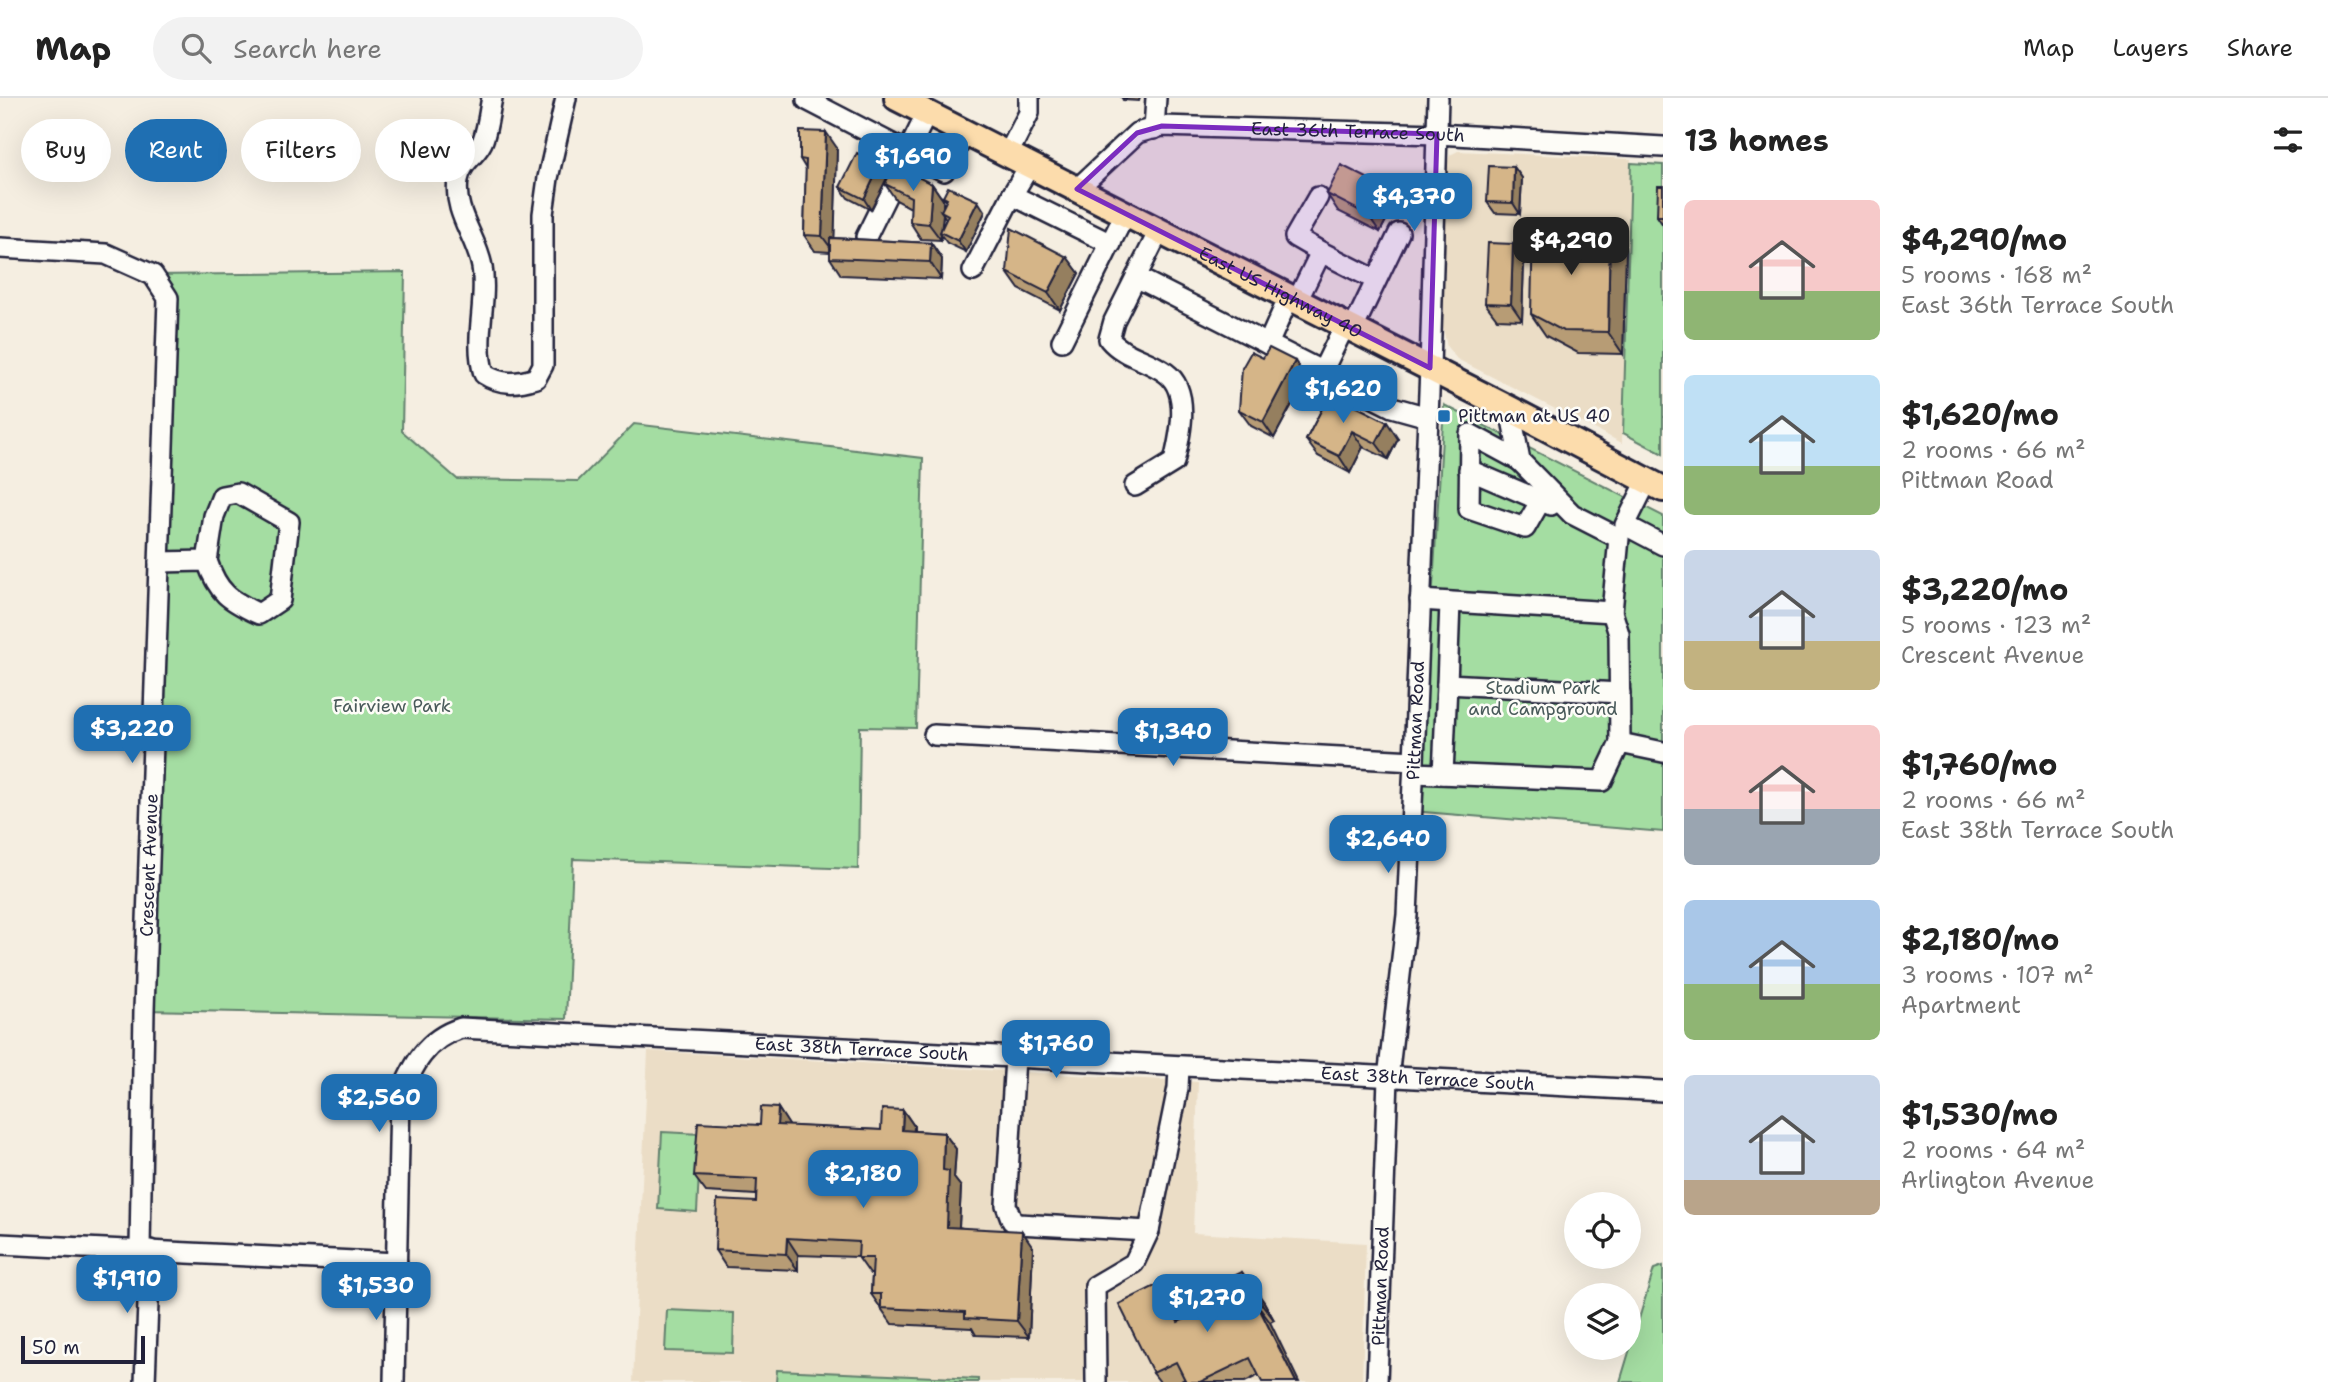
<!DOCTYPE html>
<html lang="en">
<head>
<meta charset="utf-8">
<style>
  :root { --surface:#fff; --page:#f2f2f2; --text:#222; --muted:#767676; --line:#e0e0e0; --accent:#1f6fb2 }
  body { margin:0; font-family:"Shantell Sans",sans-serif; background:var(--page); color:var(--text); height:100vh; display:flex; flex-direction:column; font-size:26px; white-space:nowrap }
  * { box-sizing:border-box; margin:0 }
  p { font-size:23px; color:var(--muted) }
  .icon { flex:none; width:38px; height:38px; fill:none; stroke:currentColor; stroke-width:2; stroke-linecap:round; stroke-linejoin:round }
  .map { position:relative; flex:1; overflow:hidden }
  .sheet { display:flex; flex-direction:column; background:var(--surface); width:665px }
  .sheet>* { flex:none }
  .hud { position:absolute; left:21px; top:21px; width:665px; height:63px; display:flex; gap:14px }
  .fabs { position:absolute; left:1564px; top:1094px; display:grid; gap:14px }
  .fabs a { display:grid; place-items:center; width:77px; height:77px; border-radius:50%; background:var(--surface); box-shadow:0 7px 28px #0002; font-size:35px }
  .scale { position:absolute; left:21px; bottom:18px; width:124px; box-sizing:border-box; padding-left:7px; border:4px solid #22223b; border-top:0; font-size:19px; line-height:24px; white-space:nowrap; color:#22223b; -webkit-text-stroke:5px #fdfcf7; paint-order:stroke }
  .price { position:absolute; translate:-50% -60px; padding:0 16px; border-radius:14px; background:var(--accent); color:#fff; font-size:23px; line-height:46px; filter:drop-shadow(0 2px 4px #0008) }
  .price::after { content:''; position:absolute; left:50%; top:42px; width:21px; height:16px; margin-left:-10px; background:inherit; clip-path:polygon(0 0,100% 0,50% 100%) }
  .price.on { background:#222; color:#fff }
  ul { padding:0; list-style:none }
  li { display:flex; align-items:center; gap:21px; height:175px; padding:0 21px }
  li span { display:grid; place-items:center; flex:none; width:196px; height:140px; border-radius:10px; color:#555 }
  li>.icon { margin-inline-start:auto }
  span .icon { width:84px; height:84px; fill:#fffc; stroke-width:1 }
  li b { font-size:30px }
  h2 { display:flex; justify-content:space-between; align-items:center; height:84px; padding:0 21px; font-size:30px }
  .chip { padding:0 24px; border-radius:32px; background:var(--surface); box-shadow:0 7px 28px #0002; font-size:24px; line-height:63px }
  .chip.on { background:var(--accent); color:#fff }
  header { display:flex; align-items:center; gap:42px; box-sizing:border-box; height:98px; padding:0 35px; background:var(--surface); border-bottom:2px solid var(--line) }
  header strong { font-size:33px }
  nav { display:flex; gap:38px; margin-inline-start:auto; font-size:24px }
  .search { width:490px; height:63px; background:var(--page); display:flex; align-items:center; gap:18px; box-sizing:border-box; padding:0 24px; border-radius:38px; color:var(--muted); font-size:26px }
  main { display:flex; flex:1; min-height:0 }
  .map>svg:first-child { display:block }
  .built { fill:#ebddc6 }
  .green { fill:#a4dda2; stroke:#63806e; stroke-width:2 }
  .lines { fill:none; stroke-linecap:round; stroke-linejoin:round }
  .minor-casing { stroke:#22223b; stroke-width:24 }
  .major-casing { stroke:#22223b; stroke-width:30 }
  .minor { stroke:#fdfcf7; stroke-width:19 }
  .major { stroke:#fcdcac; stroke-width:24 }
  .wall { fill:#b79c75; stroke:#22223b; stroke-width:2; fill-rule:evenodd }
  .shaded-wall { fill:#957f5f; stroke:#22223b; stroke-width:2 }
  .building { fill:#d5b588; stroke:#22223b; stroke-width:2 }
  .marked { fill:#7b2cbf; fill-opacity:0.2; stroke:#7b2cbf; stroke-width:5; stroke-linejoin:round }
  .poi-dot { fill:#1f6fb2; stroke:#fdfcf7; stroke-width:2.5 }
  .labels { text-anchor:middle; stroke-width:5; stroke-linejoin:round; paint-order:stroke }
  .street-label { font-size:18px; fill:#22223b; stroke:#fdfcf7 }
  .poi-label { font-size:18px; fill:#22223b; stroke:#fdfcf7; text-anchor:start }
  .park-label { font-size:18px; fill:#495a5a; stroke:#fdfcf7 }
</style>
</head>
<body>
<header>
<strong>Map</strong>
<div class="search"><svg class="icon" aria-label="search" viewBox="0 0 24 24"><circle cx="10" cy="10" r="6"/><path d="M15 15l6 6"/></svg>Search here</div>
<nav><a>Map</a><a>Layers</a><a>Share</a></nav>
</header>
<main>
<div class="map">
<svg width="1663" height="1284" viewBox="0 0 1663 1284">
  <rect width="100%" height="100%" fill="#f5eee1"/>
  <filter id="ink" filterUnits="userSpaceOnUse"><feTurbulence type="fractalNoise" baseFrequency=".0143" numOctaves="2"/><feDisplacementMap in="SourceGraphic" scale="14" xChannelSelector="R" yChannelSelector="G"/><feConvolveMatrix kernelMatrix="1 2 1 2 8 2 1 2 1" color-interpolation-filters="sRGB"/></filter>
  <g filter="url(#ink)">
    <g class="built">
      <polygon points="1458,53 1631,61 1622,345 1457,261 1447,249 1443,230 1447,66 1450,57"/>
      <polygon points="648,953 1198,984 1193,1135 1366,1145 1362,1284 633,1284"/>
    </g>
    <g class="green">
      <polygon points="1631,65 1663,67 1663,356 1623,335"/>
      <polygon points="405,174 402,333 457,381 578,383 634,326 923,360 916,630 860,629 858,771 573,761 566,921 144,912 168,200 153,177"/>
      <polygon points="1444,307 1663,418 1663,734 1412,713 1433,488"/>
      <polygon points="662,1034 701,1036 697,1114 658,1111"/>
      <polygon points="1663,1168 1663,1284 1620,1284 1654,1171"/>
      <polygon points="667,1212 734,1215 733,1255 665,1253"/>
      <polygon points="777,1272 978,1281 978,1284 776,1284"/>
    </g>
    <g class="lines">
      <defs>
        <g id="minor">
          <path d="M492 0C489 13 488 29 483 42 478 57 461 63 458 82 453 115 477 139 482 169 488 204 473 241 484 276 501 287 517 286 536 280L543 267V116L548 80 566 0"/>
          <polyline points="808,0 807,2 944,73 965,35"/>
          <polyline points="1154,31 1156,0"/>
          <polyline points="1008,56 1029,15 1029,0"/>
          <polyline points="1030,67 1012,97 1111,146"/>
          <path id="s1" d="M1077 91 1137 35 1162 28 1437 36 1663 49"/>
          <polyline points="1318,99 1295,139 1321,154"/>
          <polyline points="866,139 927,15"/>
          <polyline points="0,150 106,156 153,177 168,200 144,912 140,1151"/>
          <polyline points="973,173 1012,97"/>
          <polyline points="1136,179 1392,309 1428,319"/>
          <polyline points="1297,203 1321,154 1376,182"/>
          <polyline points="1353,231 1399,135"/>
          <polyline points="1062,243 1125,116"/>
          <polyline points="1268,246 1289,199"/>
          <polyline points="1322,274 1345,227"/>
          <polyline points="1520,363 1470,336 1469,411 1525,430 1541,402"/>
          <polyline points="1469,372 1551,407"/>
          <polyline points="1647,383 1625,427 1663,447"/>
          <path d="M1135 388 1174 364C1180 339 1191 293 1166 275 1147 261 1124 259 1109 241L1114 223 1159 133"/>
          <path d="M159 464 207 463C218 495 229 502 259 516L280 502 289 424 238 395 222 398 214 418 207 463"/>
          <polyline points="1420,502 1612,514 1619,440 1572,416 1520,363 1510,311"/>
          <polyline points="1450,504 1447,586 1620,595"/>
          <polyline points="1612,514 1619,536 1620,645"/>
          <polyline points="934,637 1414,663"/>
          <polyline points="1414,675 1602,683 1620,645 1663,654"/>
          <polyline points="1443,676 1447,586"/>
          <polyline points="1015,960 1006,1107 1012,1123 1018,1126 1149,1133"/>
          <polyline points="0,1146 397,1165"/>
          <polyline points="145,1284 150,1152"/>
          <path id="s2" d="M394 1284 400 999C413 967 426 941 461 930L1663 993"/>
          <polyline points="1096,1284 1095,1188 1134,1165 1149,1133 1178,990 1179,969"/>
          <path id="s3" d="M1377 1284 1388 980 1407 817 1414 663 1430 270 1438 0"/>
        </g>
        <g id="major">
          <path id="s4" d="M897 0 1510 311 1663 391"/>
        </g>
      </defs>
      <use href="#minor" class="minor-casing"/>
      <use href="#major" class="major-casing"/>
      <use href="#minor" class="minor"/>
      <use href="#major" class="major"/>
    </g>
    <g class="wall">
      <polygon points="1122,0 1140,0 1139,3 1123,2"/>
      <polygon points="837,50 834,140 931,145 942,161 941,181 841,177 830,160 830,154 815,153 804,137 806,71 800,61"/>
      <polygon points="1514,69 1522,80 1520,116 1495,115 1487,104"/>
      <polygon points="888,78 871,112 848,100 840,89"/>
      <path d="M885 86H932L943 102V109L946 103 943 99 985 114 966 154 947 145 941 137V142L921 141 910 124 911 110 896 102ZM943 116 946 121 942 130V128Z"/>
      <polygon points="1663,88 1663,127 1657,118"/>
      <polygon points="1327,96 1395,105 1380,134 1338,113"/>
      <polygon points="1610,129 1626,151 1623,256 1578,255 1546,238 1531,216"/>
      <polygon points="1067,159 1079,175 1060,212 1019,191 1007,174"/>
      <polygon points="1524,163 1522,222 1497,221 1485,205"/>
      <polygon points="1263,260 1306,280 1274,340 1251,328 1239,312"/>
      <polygon points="1330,295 1398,341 1388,361 1363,349 1350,375 1318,358 1306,342"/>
      <polygon points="778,1010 789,1028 881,1032 903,1012 914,1028 914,1033 944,1035 956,1051 954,1080 961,1089 959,1129 1033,1149 1029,1239 976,1237 972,1230 892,1226 871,1196 872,1176 870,1176 858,1159 798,1157 798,1172 726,1169 715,1152 756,1104 756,1097 706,1094 694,1078 760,1027"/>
      <polygon points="1242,1174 1264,1204 1274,1222 1270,1224 1259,1277 1245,1284 1186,1284 1185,1281 1179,1284 1160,1284 1153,1275 1170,1203 1180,1223 1185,1221 1194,1210 1196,1215 1225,1201"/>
    </g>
    <g class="shaded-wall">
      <polygon points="826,34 837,50 834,154 822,138"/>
      <polygon points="880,67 888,78 871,112 864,101"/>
      <polygon points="1514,69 1522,80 1520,116 1513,105"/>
      <polygon points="932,86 943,102 943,114 941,113 943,116 941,135 940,134 941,137 941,142 929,126"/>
      <polygon points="1383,88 1395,105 1380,134 1368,117"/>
      <polygon points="978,103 985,114 966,154 958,143"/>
      <polygon points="1610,129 1626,151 1623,256 1608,234"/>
      <polygon points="931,145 942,161 941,181 930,164"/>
      <polygon points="1513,146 1524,163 1522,222 1511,206"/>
      <polygon points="1067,159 1079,175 1060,212 1048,195"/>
      <polygon points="1295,263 1306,280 1274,340 1263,324"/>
      <polygon points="1387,324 1398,341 1388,361 1376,345"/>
      <polygon points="1352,333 1363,349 1350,375 1339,358"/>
      <polygon points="778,1010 789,1027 788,1043 777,1027"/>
      <polygon points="903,1012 914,1028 913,1049 902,1032"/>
      <polygon points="944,1035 956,1051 954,1080 961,1089 958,1145 947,1129 943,1072"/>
      <polygon points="1022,1133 1033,1149 1029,1239 1017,1223"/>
      <polygon points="787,1140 798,1157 798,1172 786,1156"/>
      <polygon points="1159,1186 1170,1203 1189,1241 1178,1224"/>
      <polygon points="1253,1188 1264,1204 1274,1222 1262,1206"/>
      <polygon points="1182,1193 1194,1210 1205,1233 1194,1216"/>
      <polygon points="1258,1208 1270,1224 1299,1284 1296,1284"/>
    </g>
    <g class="building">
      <polygon points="800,33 826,34 822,138 804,137 806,62 800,61"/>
      <polygon points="857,55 880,67 864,101 840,89"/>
      <polygon points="894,67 932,86 929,126 910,124 911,99 885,86"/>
      <polygon points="1341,67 1383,88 1368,117 1327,96"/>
      <polygon points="1489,68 1514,69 1513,105 1487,104"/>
      <polygon points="1658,88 1663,88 1663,118 1657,118"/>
      <polygon points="948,89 978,103 958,143 940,134 948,117 941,113 947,101 943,99"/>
      <polygon points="1533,127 1610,129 1608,234 1563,233 1531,216"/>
      <polygon points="1011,130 1067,159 1048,195 1007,174"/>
      <polygon points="830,140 931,145 930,164 830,160"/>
      <polygon points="1488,145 1513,146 1511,206 1485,205"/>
      <polygon points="1269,250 1295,263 1263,324 1239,312 1242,270 1251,254 1263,260"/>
      <polygon points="1330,295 1387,324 1376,345 1352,333 1339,358 1306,342"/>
      <polygon points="761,1009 778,1010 777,1027 881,1032 882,1011 903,1012 902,1032 944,1035 943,1072 949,1073 947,1129 1022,1133 1017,1223 965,1220 965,1214 881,1210 881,1196 871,1196 873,1160 858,1160 859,1144 787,1140 786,1156 715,1152 717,1102 756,1104 757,1081 694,1078 698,1024 760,1027"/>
      <polygon points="1242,1174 1249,1189 1253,1188 1262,1206 1258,1208 1296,1284 1262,1284 1250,1260 1200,1284 1186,1284 1176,1264 1153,1275 1119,1206 1159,1186 1178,1224 1185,1221 1173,1198 1182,1193 1194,1216 1225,1201 1217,1186"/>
    </g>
  </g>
  <path class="marked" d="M1162 28 1437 36 1430 270 1077 91 1137 35Z"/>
  <rect class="poi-dot" x="1437" y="311" width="14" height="14" rx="3.5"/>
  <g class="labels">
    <g class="street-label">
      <text dy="6" stroke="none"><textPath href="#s1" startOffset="304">East 36th Terrace South</textPath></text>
      <text dy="6" stroke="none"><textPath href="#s4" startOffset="430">East US Highway 40</textPath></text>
      <text dy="6" stroke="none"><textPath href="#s3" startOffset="663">Pittman Road</textPath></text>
      <text transform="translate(149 767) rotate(-88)" y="6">Crescent Avenue</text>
      <text dy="6" stroke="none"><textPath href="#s2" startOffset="782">East 38th Terrace South</textPath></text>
      <text dy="6" stroke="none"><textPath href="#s2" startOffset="1349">East 38th Terrace South</textPath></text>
      <text dy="6" stroke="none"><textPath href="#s3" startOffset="96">Pittman Road</textPath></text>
    </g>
    <g class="poi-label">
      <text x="1458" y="324">Pittman at US 40</text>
    </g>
    <g class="park-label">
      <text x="1543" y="596">Stadium Park<tspan x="1543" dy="21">and Campground</tspan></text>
      <text x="392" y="614">Fairview Park</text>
    </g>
  </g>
</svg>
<div class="fabs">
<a><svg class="icon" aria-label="locate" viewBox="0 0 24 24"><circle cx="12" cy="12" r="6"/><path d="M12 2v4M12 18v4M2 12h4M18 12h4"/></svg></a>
<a><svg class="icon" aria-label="layers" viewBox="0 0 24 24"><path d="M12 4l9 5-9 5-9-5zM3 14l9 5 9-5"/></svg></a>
</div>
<div class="scale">50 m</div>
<b class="price" style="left:913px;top:95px">$1,690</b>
<b class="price" style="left:1414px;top:135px">$4,370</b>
<b class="price on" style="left:1571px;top:179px">$4,290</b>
<b class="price" style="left:1343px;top:327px">$1,620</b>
<b class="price" style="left:132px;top:667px">$3,220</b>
<b class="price" style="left:1173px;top:670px">$1,340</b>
<b class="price" style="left:1388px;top:777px">$2,640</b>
<b class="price" style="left:1056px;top:982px">$1,760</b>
<b class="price" style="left:379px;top:1036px">$2,560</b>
<b class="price" style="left:863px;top:1112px">$2,180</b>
<b class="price" style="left:127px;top:1217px">$1,910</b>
<b class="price" style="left:376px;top:1224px">$1,530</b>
<b class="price" style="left:1207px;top:1236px">$1,270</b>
<div class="hud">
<a class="chip">Buy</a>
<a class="chip on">Rent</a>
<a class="chip">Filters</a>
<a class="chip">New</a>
</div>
</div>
<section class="sheet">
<h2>13 homes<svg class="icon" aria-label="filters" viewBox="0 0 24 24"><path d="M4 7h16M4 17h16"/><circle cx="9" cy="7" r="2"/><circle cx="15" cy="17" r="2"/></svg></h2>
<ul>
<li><span style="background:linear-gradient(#f6c9c9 65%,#8fb573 0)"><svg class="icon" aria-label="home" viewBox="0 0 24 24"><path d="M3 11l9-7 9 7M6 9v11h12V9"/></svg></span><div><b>$4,290/mo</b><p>5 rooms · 168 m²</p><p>East 36th Terrace South</p></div></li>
<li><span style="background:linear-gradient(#bfe0f5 65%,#8fb573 0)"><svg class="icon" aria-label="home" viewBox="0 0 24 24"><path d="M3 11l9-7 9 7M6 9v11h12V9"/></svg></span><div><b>$1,620/mo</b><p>2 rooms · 66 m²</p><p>Pittman Road</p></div></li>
<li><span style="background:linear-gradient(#c9d6e8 65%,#c2b280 0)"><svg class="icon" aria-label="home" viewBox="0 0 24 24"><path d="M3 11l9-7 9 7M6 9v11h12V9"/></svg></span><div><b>$3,220/mo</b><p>5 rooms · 123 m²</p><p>Crescent Avenue</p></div></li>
<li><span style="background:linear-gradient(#f6c9c9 60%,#9aa5b1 0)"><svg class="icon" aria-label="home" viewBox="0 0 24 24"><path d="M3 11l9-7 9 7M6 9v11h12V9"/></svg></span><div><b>$1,760/mo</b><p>2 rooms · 66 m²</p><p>East 38th Terrace South</p></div></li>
<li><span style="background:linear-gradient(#a9c7e8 60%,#8fb573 0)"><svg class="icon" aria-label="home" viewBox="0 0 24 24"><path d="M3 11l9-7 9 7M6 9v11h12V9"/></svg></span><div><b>$2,180/mo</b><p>3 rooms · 107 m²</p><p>Apartment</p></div></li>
<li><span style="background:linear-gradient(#c9d6e8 75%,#b9a48a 0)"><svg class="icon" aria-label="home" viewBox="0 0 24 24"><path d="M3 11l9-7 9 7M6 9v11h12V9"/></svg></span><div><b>$1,530/mo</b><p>2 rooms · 64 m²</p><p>Arlington Avenue</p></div></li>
</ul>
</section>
</main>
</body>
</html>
